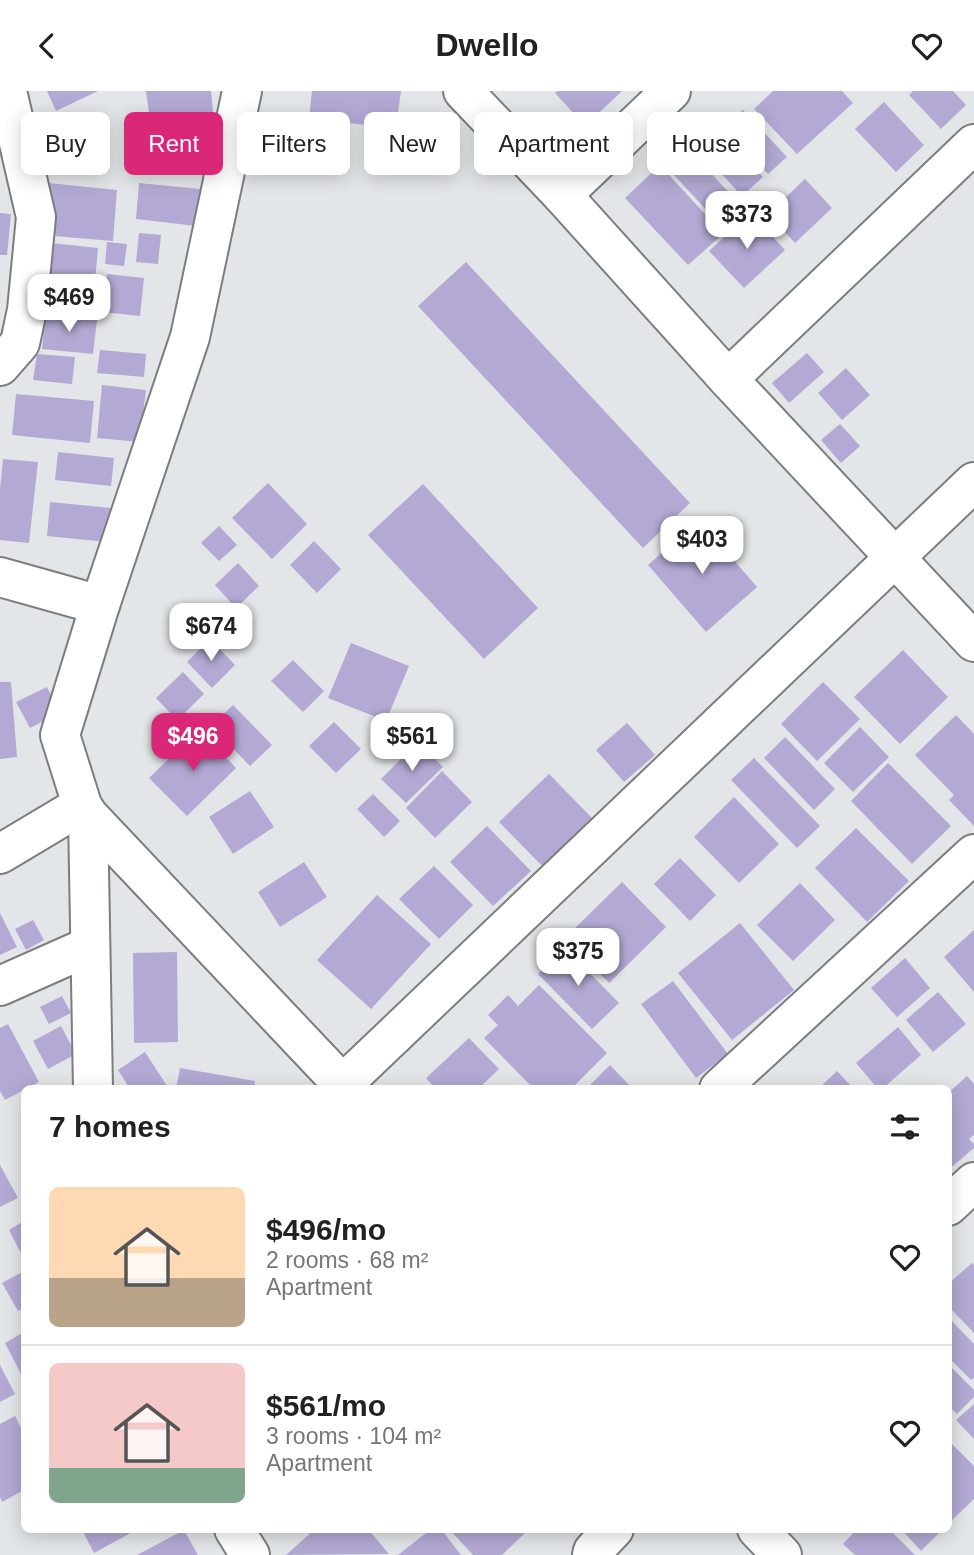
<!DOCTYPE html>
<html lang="en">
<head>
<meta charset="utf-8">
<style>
  :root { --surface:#fff; --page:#f2f2f2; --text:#222; --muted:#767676; --line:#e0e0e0; --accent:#db2777 }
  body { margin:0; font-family:Helvetica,sans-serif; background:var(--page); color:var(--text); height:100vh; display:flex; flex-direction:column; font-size:26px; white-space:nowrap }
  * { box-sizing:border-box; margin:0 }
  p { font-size:23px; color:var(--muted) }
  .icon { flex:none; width:38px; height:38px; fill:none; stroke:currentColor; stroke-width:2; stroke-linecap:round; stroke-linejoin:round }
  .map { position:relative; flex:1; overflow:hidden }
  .sheet { position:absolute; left:21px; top:994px; width:931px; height:448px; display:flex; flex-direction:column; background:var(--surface); border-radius:10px; box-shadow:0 4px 18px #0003 }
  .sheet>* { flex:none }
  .hud { position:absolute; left:21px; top:21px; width:933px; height:63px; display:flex; gap:14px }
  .price { position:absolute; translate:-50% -60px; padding:0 16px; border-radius:14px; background:#fff; color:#222; font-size:23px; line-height:46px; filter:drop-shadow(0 2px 4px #0008) }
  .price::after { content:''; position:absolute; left:50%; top:42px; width:21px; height:16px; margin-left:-10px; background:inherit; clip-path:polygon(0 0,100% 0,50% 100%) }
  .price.on { background:var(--accent); color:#fff }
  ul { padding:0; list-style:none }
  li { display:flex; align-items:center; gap:21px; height:175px; padding:0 28px }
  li+li { border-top:2px solid var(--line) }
  li span { display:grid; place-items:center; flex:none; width:196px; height:140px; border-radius:10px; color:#555 }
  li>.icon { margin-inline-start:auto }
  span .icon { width:84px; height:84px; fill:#fffc; stroke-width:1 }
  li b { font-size:30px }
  h2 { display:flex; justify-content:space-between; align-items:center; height:84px; padding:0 28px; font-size:30px }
  .tag { padding:0 24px; border-radius:10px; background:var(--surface); box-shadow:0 4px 18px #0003; font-size:24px; line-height:63px }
  .tag.on { background:var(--accent); color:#fff }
  header { display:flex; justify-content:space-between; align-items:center; height:91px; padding:0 28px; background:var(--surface); font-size:32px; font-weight:700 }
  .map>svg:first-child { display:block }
  .building { fill:#b3a9d4 }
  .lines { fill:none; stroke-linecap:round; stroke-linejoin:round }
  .street-casing { stroke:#7b7d7f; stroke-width:42 }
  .street { stroke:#fff; stroke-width:38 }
</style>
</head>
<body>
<header><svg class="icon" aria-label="back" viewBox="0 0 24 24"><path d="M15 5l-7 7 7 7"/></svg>Dwello<svg class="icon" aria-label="heart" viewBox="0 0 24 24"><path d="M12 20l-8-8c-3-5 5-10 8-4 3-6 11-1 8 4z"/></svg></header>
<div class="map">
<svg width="974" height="1464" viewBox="0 0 974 1464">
  <rect width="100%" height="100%" fill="#e3e6e8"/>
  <g class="building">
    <polygon points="47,0 98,0 56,20"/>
    <polygon points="146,0 211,0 213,21 150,29"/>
    <polygon points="312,0 401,0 396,37 309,28"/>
    <polygon points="558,0 622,0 585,35 555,2"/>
    <polygon points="773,0 842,0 853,12 797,63 754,18"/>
    <polygon points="913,0 953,0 966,14 941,38 909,4"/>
    <polygon points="884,11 924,54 896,81 855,38"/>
    <polygon points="743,19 787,66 768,83 724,37"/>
    <polygon points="87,27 95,73 52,80 45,33"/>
    <polygon points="716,35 763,86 742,105 695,54"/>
    <polygon points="692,62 737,110 716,129 672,82"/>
    <polygon points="660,74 723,143 688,174 625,107"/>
    <polygon points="805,88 832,117 795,152 768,123"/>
    <polygon points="48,92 117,99 113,150 42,144"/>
    <polygon points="139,92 200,98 197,135 136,128"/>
    <polygon points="0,122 11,123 7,164 0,164"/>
    <polygon points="751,122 785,159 744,197 709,160"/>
    <polygon points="139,142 161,144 158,173 136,171"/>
    <polygon points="107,151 127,153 124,175 105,173"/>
    <polygon points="51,152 98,157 93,212 45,207"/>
    <polygon points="466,171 690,412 643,457 418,215"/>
    <polygon points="107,183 144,187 140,225 103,221"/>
    <polygon points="45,224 97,229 93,263 42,258"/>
    <polygon points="100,259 146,263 144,286 97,282"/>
    <polygon points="807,262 824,281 789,312 772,292"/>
    <polygon points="37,263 75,266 72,293 33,289"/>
    <polygon points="846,277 870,304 842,329 818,302"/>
    <polygon points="102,294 146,299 140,351 97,347"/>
    <polygon points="16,303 94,310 90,352 12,344"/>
    <polygon points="840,333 860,355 841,372 821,349"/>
    <polygon points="58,361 114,367 111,395 55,389"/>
    <polygon points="3,368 38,371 29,452 0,449 0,398"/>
    <polygon points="268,392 307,433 272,468 232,427"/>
    <polygon points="423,393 538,517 484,568 368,444"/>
    <polygon points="50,411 111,417 107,451 47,445"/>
    <polygon points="699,429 757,496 706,541 648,474"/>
    <polygon points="219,435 237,454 219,470 201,452"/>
    <polygon points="314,450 341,478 317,502 290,474"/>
    <polygon points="238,472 259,495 236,517 215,494"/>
    <polygon points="210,548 235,574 212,597 187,571"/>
    <polygon points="351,552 409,575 386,630 328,607"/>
    <polygon points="903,559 948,606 900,653 854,606"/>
    <polygon points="293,569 324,600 303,621 271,590"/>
    <polygon points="183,581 204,603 177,629 156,607"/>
    <polygon points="0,591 11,591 17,666 0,668"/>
    <polygon points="823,591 860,628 817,670 781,633"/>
    <polygon points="47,596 60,622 30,637 16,611"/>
    <polygon points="233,614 272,654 250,675 211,635"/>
    <polygon points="956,624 974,643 974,735 949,709 954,704 915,664"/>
    <polygon points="334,631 361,658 336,682 309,655"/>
    <polygon points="627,632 655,664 624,691 596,659"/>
    <polygon points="860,636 889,666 853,701 824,672"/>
    <polygon points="199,638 236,677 187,725 149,687"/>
    <polygon points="785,646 835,698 814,719 764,667"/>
    <polygon points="418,651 443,676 406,712 381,688"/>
    <polygon points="754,667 820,735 797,757 731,689"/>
    <polygon points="888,672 951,735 912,773 851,710"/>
    <polygon points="442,680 472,711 435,747 406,717"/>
    <polygon points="549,683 595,730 546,779 499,731"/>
    <polygon points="250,700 274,736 233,763 209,726"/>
    <polygon points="373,703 400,730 384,746 357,718"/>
    <polygon points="734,706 779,753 739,792 694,746"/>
    <polygon points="487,735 531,780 493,815 450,771"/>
    <polygon points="856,737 909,790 867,831 815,777"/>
    <polygon points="680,767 716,804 690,830 654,793"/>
    <polygon points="304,771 327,806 280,836 258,801"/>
    <polygon points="434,775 473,814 439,848 399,808"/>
    <polygon points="622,791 666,836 609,892 565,847"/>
    <polygon points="800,792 835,829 793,870 757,834"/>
    <polygon points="377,804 431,853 371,918 317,869"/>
    <polygon points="0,822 17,856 0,864"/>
    <polygon points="33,829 44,849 26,859 15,838"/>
    <polygon points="740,832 794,899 732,949 678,882"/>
    <polygon points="974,839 974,901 944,866"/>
    <polygon points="565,857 619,912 592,938 538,883"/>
    <polygon points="177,861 178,951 134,952 133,862"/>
    <polygon points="905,867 930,897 897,926 871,897"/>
    <polygon points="673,890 728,963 696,987 641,913"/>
    <polygon points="539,894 607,962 571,998 534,998 484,947 498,934 488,924 508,904 518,915"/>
    <polygon points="938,901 966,933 933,961 906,929"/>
    <polygon points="62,905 71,922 49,933 40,916"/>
    <polygon points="8,933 39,991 5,1009 0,1000 0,937"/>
    <polygon points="61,935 76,963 48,978 33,950"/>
    <polygon points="898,936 921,964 882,998 878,998 856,972"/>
    <polygon points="469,947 499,978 478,998 436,998 426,987"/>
    <polygon points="145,961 169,998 130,998 118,979"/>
    <polygon points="610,974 633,998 586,998"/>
    <polygon points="180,977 255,990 254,998 176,998"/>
    <polygon points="837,980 854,998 818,998"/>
    <polygon points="967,985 974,993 974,1044 969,1048 974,1053 974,1057 948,1079 948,1002"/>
    <polygon points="0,1074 18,1107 0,1116"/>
    <polygon points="24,1130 24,1168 9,1139"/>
    <polygon points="972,1172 974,1174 974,1242 948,1215 948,1193"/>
    <polygon points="24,1180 24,1217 18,1220 2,1192"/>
    <polygon points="948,1226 974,1253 974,1287 971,1289 948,1266"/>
    <polygon points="24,1241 24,1289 5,1252"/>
    <polygon points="948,1273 974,1299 974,1306 957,1323 948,1315"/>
    <polygon points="0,1274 15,1303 0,1311"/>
    <polygon points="974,1313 974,1348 956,1329"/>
    <polygon points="15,1325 24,1343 24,1399 2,1411 0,1406 0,1333"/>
    <polygon points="948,1349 974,1375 974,1408 948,1433"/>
    <polygon points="89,1438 138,1438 94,1462 83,1441"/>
    <polygon points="315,1438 368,1438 389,1463 286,1464"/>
    <polygon points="431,1438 441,1438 461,1464 398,1464"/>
    <polygon points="449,1438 522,1438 525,1442 502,1464 473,1464"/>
    <polygon points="857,1438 889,1438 915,1464 855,1464 843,1453"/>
    <polygon points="901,1438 943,1438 921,1460"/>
    <polygon points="184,1439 198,1464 137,1464"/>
  </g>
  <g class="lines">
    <defs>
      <g id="street">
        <polyline points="242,0 190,246 100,514 60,644 82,714 88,724 347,998"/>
        <polyline points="463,0 562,104 728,288 974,551"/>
        <polyline points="562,104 671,0"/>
        <polyline points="0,275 20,252 27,219 36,126 7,0"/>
        <polyline points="728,288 974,53"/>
        <polyline points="0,486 100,514"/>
        <polyline points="88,724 93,998"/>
        <polyline points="0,763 82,714"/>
        <polyline points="0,895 90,855"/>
        <polyline points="343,993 974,391"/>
        <polyline points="719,998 974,763"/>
        <polyline points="948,1115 974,1091"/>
        <polyline points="234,1438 250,1464"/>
        <polyline points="757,1438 782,1464"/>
        <polyline points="592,1464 593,1460 614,1438"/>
      </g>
    </defs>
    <use href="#street" class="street-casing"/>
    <use href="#street" class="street"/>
  </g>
</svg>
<b class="price" style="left:747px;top:160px">$373</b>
<b class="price" style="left:69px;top:243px">$469</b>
<b class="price" style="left:702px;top:485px">$403</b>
<b class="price" style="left:211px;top:572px">$674</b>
<b class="price on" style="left:193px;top:682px">$496</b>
<b class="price" style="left:412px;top:682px">$561</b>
<b class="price" style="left:578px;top:897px">$375</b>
<div class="hud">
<a class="tag">Buy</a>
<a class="tag on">Rent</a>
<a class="tag">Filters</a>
<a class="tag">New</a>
<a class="tag">Apartment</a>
<a class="tag">House</a>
</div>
<section class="sheet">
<h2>7 homes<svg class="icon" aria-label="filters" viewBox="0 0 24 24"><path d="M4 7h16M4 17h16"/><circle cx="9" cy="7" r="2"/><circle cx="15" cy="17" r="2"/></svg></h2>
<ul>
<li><span style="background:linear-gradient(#ffd9b3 65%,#b9a48a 0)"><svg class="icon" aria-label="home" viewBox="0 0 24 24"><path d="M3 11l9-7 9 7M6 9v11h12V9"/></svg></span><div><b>$496/mo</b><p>2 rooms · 68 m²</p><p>Apartment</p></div><svg class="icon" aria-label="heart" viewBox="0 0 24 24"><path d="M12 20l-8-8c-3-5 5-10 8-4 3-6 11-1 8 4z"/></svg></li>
<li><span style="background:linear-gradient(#f6c9c9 75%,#7fa58c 0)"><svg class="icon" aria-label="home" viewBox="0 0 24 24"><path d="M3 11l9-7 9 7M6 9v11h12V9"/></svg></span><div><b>$561/mo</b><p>3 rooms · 104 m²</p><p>Apartment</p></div><svg class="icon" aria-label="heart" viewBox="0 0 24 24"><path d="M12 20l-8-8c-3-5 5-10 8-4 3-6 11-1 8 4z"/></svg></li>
</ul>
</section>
</div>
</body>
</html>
